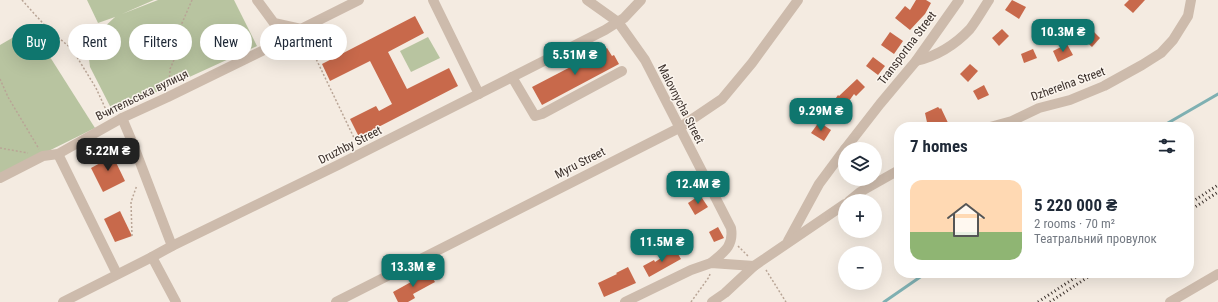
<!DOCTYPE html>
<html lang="en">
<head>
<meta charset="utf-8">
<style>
  :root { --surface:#fff; --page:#f6f6f7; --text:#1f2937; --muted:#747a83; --line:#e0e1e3; --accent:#0f766e }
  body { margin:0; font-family:"Roboto Condensed",sans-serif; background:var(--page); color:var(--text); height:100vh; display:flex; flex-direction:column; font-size:15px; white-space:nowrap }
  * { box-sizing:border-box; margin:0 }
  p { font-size:13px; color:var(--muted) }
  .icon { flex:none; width:22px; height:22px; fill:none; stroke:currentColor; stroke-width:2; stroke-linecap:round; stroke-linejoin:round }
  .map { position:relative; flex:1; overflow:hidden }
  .details { position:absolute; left:894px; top:122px; width:300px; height:156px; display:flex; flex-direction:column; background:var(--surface); border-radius:16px; box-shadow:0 4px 16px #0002 }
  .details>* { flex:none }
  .banner { position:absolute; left:12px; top:24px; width:380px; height:36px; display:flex; gap:8px }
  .tools { position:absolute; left:838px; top:142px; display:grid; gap:8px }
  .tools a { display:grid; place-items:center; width:44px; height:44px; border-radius:50%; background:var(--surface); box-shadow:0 4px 16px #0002; font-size:20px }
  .price { position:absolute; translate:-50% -34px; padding:0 9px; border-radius:8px; background:var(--accent); color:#fff; font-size:13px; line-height:26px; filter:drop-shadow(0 1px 2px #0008) }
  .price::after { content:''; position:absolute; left:50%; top:24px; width:12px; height:9px; margin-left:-6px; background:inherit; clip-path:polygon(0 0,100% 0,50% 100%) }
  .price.on { background:#222; color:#fff }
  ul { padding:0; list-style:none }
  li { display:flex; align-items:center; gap:12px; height:100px; padding:0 16px }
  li+li { border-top:1px solid var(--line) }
  li span { display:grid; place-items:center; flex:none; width:112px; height:80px; border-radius:12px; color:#555 }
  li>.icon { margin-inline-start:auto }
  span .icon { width:48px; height:48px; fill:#fffc; stroke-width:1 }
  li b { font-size:17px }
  h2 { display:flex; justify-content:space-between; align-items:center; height:48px; padding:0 16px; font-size:17px }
  .pill { padding:0 14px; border-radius:18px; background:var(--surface); box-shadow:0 4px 16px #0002; font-size:14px; line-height:36px }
  .pill.on { background:var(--accent); color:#fff }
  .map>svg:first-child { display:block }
  .green { fill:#b8c4a0 }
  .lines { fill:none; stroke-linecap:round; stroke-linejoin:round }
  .stream { stroke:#7fb0b2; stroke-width:3 }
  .building { fill:#c8694b }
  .path { stroke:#b9a596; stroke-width:1.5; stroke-dasharray:2 2; stroke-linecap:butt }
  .minor { stroke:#cdbbac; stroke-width:10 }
  .rail { stroke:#3b302b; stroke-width:3; stroke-dasharray:1 3; stroke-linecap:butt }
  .labels { text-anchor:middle; stroke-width:3; stroke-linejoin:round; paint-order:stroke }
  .street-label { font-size:12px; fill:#3b302b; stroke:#fbf5ee }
</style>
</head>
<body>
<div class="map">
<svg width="1218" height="302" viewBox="0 0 1218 302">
  <rect width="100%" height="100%" fill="#f4ebe1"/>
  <g class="green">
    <polygon points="87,0 154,0 122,14 158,0 234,0 257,46 113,112 90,67 87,43 115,17 98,23"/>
    <polygon points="31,27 95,128 0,175 0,45"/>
    <polygon points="428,37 440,58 411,72 400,51"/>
  </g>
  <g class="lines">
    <g class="stream">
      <polyline points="1161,127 1218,94"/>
      <polyline points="884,302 926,273"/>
    </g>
  </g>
  <g class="building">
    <polygon points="916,0 926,0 931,3 925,14 910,30 895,18 905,6 910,10"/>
    <polygon points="1012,0 1026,7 1019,19 1005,10"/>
    <polygon points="1129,0 1145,0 1133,13 1124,5"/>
    <polygon points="415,16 424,33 388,52 407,89 449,68 458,86 359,137 350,119 376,106 379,111 392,104 370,61 330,81 322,64"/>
    <polygon points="1089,27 1100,38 1092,47 1080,36"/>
    <polygon points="1002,29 1009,36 999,46 992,38"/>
    <polygon points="890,32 903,41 894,54 881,45"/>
    <polygon points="1067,44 1073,55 1058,62 1053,51"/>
    <polygon points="607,48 612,56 614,55 619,64 542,105 532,87"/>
    <polygon points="1033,49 1037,58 1024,63 1021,54"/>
    <polygon points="873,57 885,66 878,75 866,66"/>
    <polygon points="970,64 978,71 968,82 960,74"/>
    <polygon points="857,79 865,87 856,96 854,94 839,115 829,108 838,95 839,96"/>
    <polygon points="984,85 989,95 978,100 973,91"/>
    <polygon points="938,107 940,109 941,108 950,127 928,127 925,113"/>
    <polygon points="819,122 831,130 824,141 811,133"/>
    <polygon points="110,150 125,181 103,192 91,168 102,162 99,156"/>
    <polygon points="700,195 708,207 695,215 688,203"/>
    <polygon points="120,211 132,236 115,242 104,219"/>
    <polygon points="718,227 724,238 714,242 709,232"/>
    <polygon points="675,249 681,259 649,277 643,266 654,260 655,262"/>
    <polygon points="628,267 636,283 604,297 598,283 617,274 616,273"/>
    <polygon points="429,272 435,282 413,294 415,298 408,302 398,302 393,292"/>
  </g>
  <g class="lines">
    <g class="path">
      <polyline points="22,0 48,29 72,49 96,88 107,112 110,114"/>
      <polyline points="306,38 357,144"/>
      <polyline points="0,79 8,97 39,149"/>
      <polyline points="169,85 170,69 180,46 179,30 192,0"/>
      <polyline points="0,148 28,153"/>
      <polyline points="132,236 131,202 137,185"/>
      <polyline points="738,246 748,256"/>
      <polyline points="766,270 786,302"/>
      <polyline points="691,302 709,277 710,274"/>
    </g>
    <g class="minor">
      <polyline points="257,0 274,23 301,29"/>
      <polyline points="433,0 479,94"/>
      <path d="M587 0 618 22 645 60 731 228C734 246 724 252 711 263"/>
      <path d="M916 61C937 56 955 45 970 29 977 20 983 9 989 0"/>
      <polyline points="512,77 535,116 542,114 622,71"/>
      <polyline points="122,118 133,144 172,246"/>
      <polyline points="990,127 1012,121 1039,108 1070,100 1104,86 1142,65 1161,53 1173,40 1188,16 1191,0"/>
      <polyline points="845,149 880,104 916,61 959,0"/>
      <polyline points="58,154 117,274"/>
      <polyline points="0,178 43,156 58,154 122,118 168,97 272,46 301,29 359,0"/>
      <polyline points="849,201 860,192 899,170"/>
      <polyline points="788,241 819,184 845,149"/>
      <polyline points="152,257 176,302"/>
      <polyline points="63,302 152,257 172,246 338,165 605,30 624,18 641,0"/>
      <polyline points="336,302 679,128 722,99 752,63 798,0"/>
      <polyline points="625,302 691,270 711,263 754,266"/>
      <polyline points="712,302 725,293 754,266 845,204"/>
      <polyline points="1170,302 1218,274"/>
    </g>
    <g class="rail">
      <polyline points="1189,204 1218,185"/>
      <polyline points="1189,211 1218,192"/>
      <polyline points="1038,302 1082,273"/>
      <polyline points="1050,302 1094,273"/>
    </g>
  </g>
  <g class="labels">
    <g class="street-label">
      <text transform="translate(907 48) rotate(-53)" y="4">Transportna Street</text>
      <text transform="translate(1068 84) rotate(-20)" y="4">Dzherelna Street</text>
      <text transform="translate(142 95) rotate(-26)" y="4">Вчительська вулиця</text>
      <text transform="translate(681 104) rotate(63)" y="4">Malovnycha Street</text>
      <text transform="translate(350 145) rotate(-27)" y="4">Druzhby Street</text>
      <text transform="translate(580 163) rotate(-27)" y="4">Myru Street</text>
    </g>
  </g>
</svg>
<div class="tools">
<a><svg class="icon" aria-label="layers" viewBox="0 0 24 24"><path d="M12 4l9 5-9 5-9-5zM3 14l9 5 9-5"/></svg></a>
<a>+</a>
<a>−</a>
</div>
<b class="price" style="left:1063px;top:53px">10.3M ₴</b>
<b class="price" style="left:575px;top:76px">5.51M ₴</b>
<b class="price" style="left:821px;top:132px">9.29M ₴</b>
<b class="price on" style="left:108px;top:172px">5.22M ₴</b>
<b class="price" style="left:698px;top:205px">12.4M ₴</b>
<b class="price" style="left:662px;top:263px">11.5M ₴</b>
<b class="price" style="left:413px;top:288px">13.3M ₴</b>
<div class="banner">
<a class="pill on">Buy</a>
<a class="pill">Rent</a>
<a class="pill">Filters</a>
<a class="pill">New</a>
<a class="pill">Apartment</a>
</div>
<section class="details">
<h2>7 homes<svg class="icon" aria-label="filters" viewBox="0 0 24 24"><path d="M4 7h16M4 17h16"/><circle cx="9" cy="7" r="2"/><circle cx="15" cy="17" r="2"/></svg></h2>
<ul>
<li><span style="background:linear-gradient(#ffd9b3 65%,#8fb573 0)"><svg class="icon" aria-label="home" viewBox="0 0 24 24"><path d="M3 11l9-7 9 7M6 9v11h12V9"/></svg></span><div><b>5 220 000 ₴</b><p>2 rooms · 70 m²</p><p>Театральний провулок</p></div></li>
</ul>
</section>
</div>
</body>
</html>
